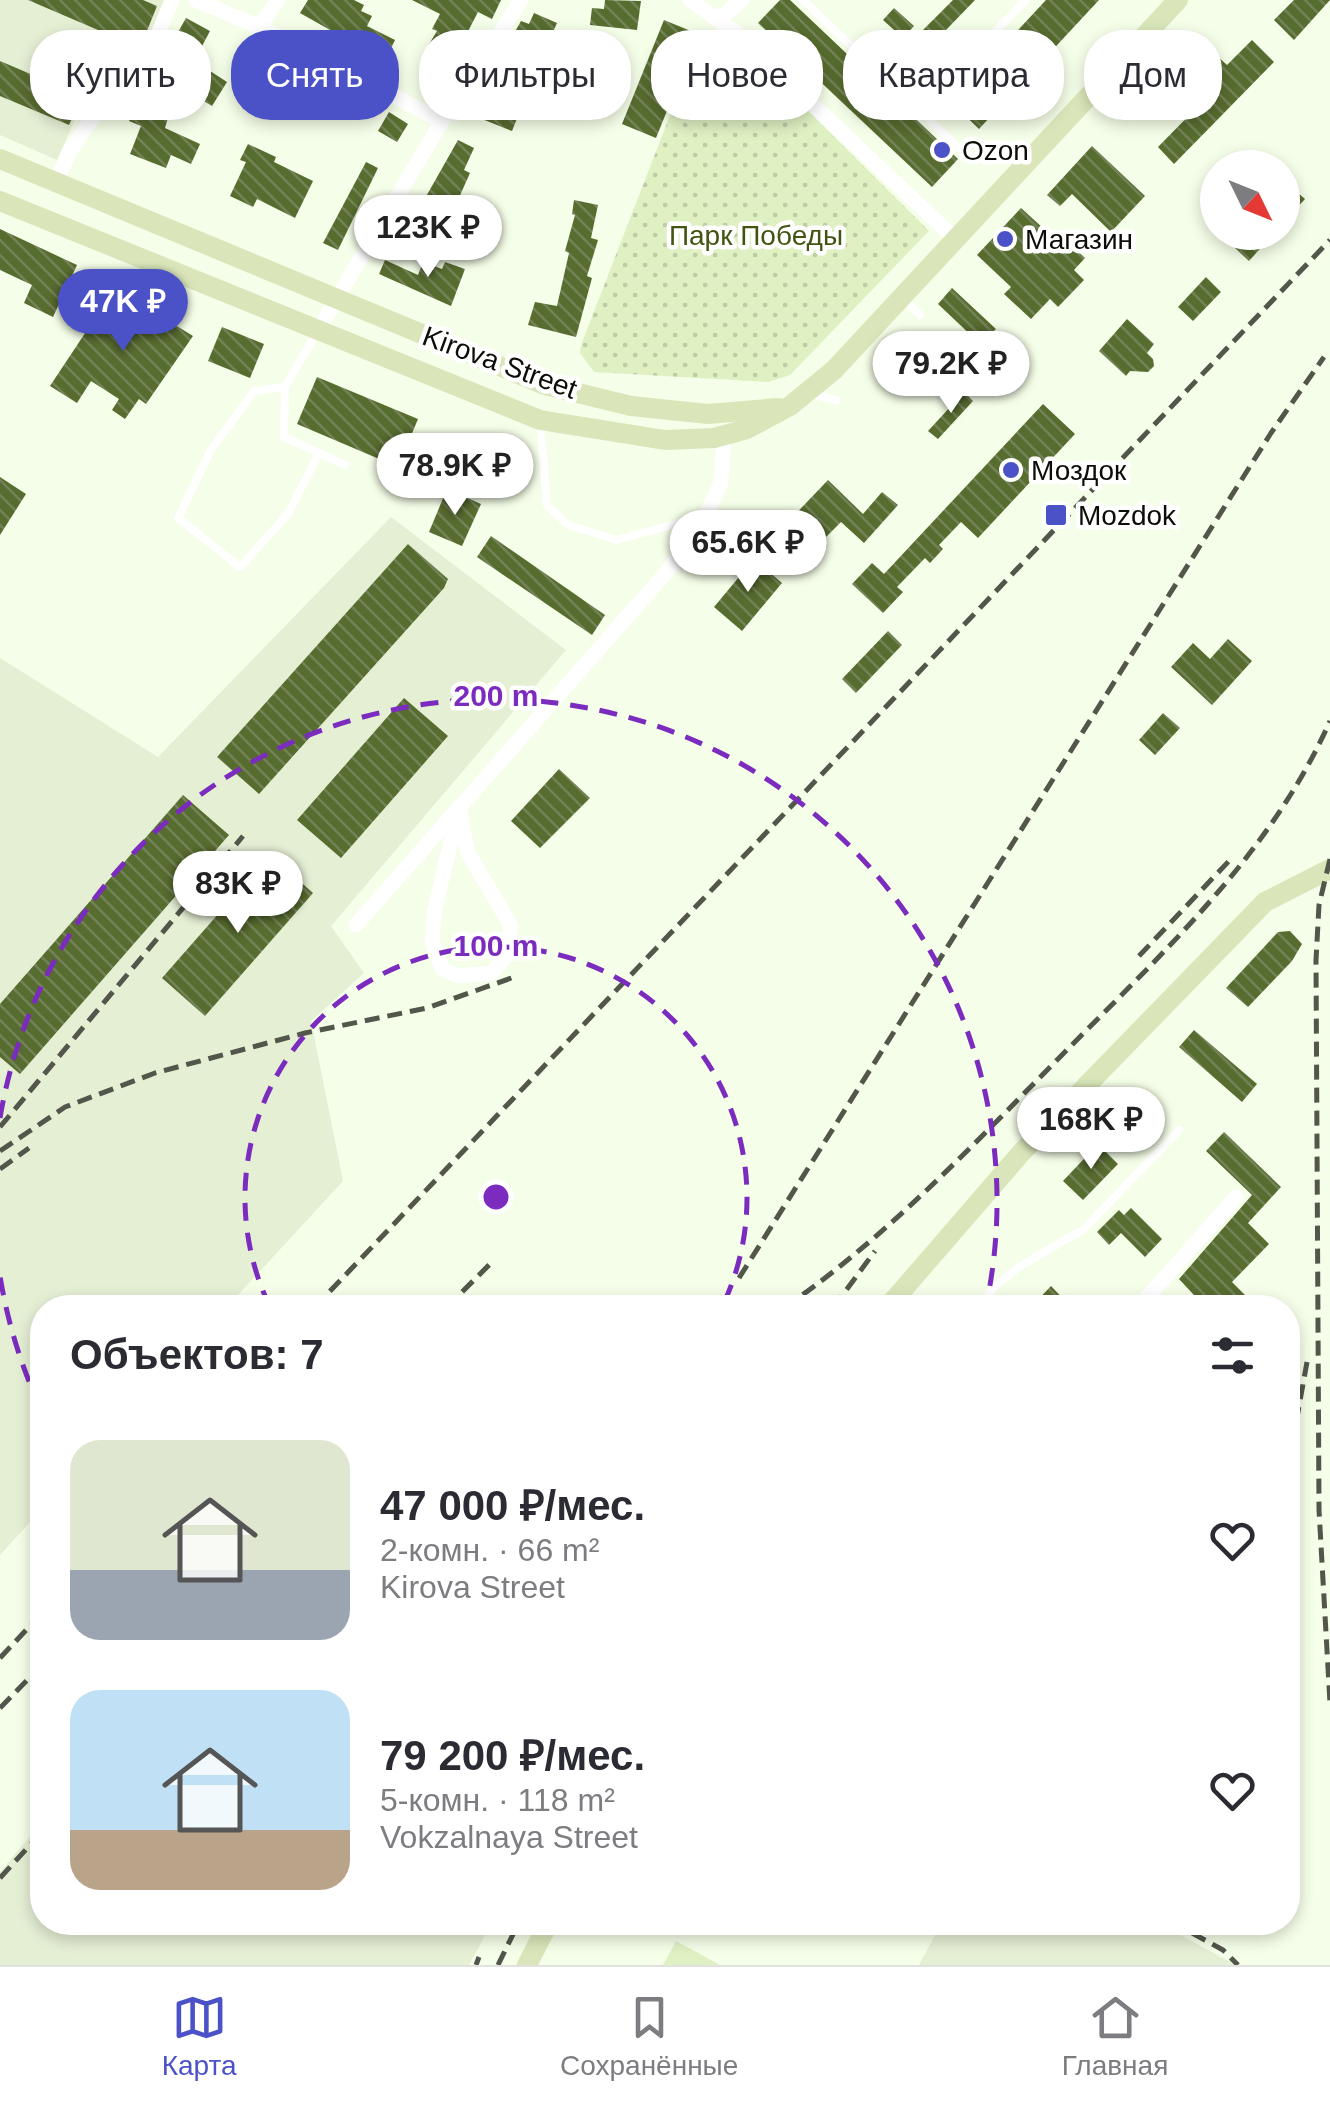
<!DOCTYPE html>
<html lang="ru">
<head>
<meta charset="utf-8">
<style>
  :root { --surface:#fff; --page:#f2f2f3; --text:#2b2b33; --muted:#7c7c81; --line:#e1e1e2; --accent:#4b52c8 }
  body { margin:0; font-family:Arial,sans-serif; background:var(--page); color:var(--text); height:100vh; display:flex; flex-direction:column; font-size:38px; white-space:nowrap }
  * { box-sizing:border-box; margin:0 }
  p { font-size:32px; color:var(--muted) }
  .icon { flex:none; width:55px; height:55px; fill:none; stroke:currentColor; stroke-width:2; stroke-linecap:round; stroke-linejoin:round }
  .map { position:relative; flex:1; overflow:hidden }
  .panel { position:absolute; left:30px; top:1295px; width:1270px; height:640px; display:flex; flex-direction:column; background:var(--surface); border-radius:40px; box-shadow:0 5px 15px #0003 }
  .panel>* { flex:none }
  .top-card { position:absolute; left:30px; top:30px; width:1270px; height:90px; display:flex; gap:20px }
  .needle { width:65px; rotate:133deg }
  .controls { position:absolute; left:1200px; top:150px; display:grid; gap:20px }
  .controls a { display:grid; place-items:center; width:100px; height:100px; border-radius:50%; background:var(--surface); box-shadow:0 5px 15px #0003; font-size:50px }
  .price { position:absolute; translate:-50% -85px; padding:0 22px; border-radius:35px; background:#fff; color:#222; font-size:32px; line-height:65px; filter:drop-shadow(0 2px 5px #0008) }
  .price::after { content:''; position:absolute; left:50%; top:60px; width:30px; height:22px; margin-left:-15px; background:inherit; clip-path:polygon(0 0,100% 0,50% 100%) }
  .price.on { background:var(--accent); color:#fff }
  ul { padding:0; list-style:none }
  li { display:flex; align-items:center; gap:30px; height:250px; padding:0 40px }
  li span { display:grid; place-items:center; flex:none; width:280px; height:200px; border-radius:30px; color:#555 }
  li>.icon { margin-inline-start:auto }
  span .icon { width:120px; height:120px; fill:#fffc; stroke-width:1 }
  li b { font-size:42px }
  h2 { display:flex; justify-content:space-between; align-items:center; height:120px; padding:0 40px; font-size:42px }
  .tag { padding:0 35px; border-radius:40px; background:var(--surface); box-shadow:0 5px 15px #0003; font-size:35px; line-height:90px }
  .tag.on { background:var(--accent); color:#fff }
  .tab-bar { display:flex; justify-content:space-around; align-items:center; height:140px; border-top:2px solid var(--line); background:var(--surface); font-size:28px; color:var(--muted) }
  .tab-bar a { display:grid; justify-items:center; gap:5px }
  .tab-bar .on { color:var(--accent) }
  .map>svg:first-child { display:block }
  .built { fill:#e5efd4 }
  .grass { fill:url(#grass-dots) }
  .pitch { fill:#dff1c3 }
  .building { fill:url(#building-back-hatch) }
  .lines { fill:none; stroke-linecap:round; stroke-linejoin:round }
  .lane { stroke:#fff; stroke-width:8 }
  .street { stroke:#fff; stroke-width:15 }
  .secondary { stroke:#dae6ba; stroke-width:20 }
  .rail { stroke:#52564b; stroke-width:5; stroke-dasharray:15 8; stroke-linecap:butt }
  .ring { fill:none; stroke:#7b2cbf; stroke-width:5; stroke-dasharray:18 12 }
  .poi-dot { fill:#4b52c8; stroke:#fff; stroke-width:4 }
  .labels { text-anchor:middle; stroke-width:9; stroke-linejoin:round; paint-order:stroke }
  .poi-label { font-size:28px; fill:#0b0d07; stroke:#fff; text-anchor:start }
  .park-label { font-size:28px; fill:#415510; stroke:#fff }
  .street-label { font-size:28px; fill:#0b0d07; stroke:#fff }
  .centre { fill:#7b2cbf; stroke:#fff; stroke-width:5 }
  .ring-label { font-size:30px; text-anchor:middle; font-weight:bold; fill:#7b2cbf; stroke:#fff; stroke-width:9; stroke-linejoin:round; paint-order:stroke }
</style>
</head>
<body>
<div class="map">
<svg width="1330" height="1965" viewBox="0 0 1330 1965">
  <defs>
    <pattern id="grass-dots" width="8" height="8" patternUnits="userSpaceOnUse" patternTransform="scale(2.5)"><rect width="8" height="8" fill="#dff1c3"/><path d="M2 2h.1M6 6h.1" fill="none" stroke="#becda6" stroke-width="1.8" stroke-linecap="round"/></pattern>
    <pattern id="building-back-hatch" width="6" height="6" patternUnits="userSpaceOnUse" patternTransform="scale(2.5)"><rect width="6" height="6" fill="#576c2f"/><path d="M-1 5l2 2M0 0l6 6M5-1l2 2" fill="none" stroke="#748257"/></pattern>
  </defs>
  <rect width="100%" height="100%" fill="#f5fee8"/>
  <g class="built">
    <polygon points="0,0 165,0 129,82 97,69 57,160 0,135"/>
    <polygon points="391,517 566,650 331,926 364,973 311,1021 343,1181 227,1307 42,1308 42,1509 0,1555 0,658 158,757"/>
    <polygon points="42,1822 42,1922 492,1923 469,1965 0,1965 0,1872"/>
    <polygon points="942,1922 1158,1923 1236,1965 919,1965"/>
  </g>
  <polygon class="grass" points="719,36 737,43 750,53 929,231 790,375 768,382 594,372 580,353 581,345 695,51 707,39"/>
  <polygon class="pitch" points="676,1941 720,1965 663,1965"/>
  <g class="building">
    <polygon points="28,0 143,0 157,6 140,48"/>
    <polygon points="308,0 354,0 364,5 361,11 372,16 367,26 395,40 385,60 357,46 353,55 324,41 330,30 300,13"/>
    <polygon points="412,0 501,0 492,19 478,12 449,68 423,54 437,31 432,29 440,14"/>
    <polygon points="605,0 641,1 637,30 590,25 592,8 604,9"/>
    <polygon points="780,0 790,0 958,159 932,187 758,23"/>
    <polygon points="953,0 975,0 946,30 950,33 938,45 923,30"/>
    <polygon points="1046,0 1099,0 979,129 951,102"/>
    <polygon points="1294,0 1330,0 1294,40 1274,20"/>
    <polygon points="894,8 914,26 903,38 883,20"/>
    <polygon points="534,13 557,23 529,86 493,71 521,21 529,24"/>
    <polygon points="186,18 210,31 201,48 177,34"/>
    <polygon points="664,20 698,34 656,138 622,124"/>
    <polygon points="1252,40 1274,62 1174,164 1158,147 1210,94 1194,78 1216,55 1227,65"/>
    <polygon points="253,51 286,66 276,88 257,79 253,89 239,82"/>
    <polygon points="0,61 82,96 69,125 0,96"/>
    <polygon points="207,69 227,82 212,106 192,94"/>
    <polygon points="485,98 520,111 512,131 477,117"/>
    <polygon points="135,107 168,118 165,128 200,144 191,164 171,155 166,168 130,154 141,126 129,121"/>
    <polygon points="389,112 408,124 397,142 378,131"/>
    <polygon points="458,140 474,148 464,170 470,173 444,231 415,216"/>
    <polygon points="248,144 276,157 274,162 313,181 295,218 257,199 253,207 230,196 246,162 240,160"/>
    <polygon points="1092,146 1145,196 1111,232 1072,194 1060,206 1047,195"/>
    <polygon points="366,162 378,168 338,250 323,243"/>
    <polygon points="1290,186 1305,199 1282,224 1282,195"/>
    <polygon points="574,200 598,205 591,238 598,240 587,276 592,278 576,337 528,325 535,302 557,306 569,253 565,251 575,215 572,214"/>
    <polygon points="1021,208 1055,239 1060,234 1085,258 1074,270 1084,280 1058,307 1050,299 1031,319 1004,294 1011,287 977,255"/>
    <polygon points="0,229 77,265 53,317 24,303 32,285 0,270"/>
    <polygon points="1249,232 1275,232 1249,261 1235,248"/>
    <polygon points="385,260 418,275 423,262 442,269 445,262 465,269 451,306 379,274"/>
    <polygon points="1206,277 1221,292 1193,321 1178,307"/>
    <polygon points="115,288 193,336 146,404 139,399 125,419 112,410 119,399 91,381 77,403 50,386"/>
    <polygon points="952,288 996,329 990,334 1005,347 995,358 938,304"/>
    <polygon points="1127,319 1154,344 1147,353 1153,359 1154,366 1148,372 1130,371 1126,376 1099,351"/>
    <polygon points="222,327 264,344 250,378 208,361"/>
    <polygon points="906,338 920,350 890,383 877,371"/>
    <polygon points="317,377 418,419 398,467 297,424"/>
    <polygon points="964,392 973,401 938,439 928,431"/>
    <polygon points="1043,404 1075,434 978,538 961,522 939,545 943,549 930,563 925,558 897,587 903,592 883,613 852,584 872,563 884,574"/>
    <polygon points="0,477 26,494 0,535"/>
    <polygon points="828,480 863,514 882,492 898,505 864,543 841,522 812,551 785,525"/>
    <polygon points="447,489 481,504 462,546 429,532"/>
    <polygon points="491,536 605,615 592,635 477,557"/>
    <polygon points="408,544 448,579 444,588 259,794 217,757"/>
    <polygon points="754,559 782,583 742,631 714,607"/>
    <polygon points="888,631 902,645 856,693 842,679"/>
    <polygon points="1228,639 1252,661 1212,705 1171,667 1193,643 1210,659"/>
    <polygon points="404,698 448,736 341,858 297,820"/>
    <polygon points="1163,713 1180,728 1155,755 1139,740"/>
    <polygon points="559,769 590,798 540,848 511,821"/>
    <polygon points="183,795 229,835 20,1074 0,1057 0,1004"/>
    <polygon points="270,855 313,893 205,1016 162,978"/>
    <polygon points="1290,931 1302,944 1292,961 1248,1007 1226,988 1278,932"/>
    <polygon points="1194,1030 1257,1084 1242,1102 1179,1047"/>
    <polygon points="1224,1132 1281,1187 1248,1223 1269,1244 1232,1282 1245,1295 1232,1308 1206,1308 1179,1279 1252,1195 1206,1151"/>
    <polygon points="1098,1144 1118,1164 1083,1200 1063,1181"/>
    <polygon points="1131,1208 1162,1239 1145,1257 1121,1233 1109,1245 1097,1232 1119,1210 1124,1215"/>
    <polygon points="1051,1286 1072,1308 1030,1308"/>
  </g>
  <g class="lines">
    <g class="lane">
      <polyline points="803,0 963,152"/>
      <path d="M469 79C499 89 571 124 596 97 608 84 612 62 617 46"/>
      <polyline points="946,82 1026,0"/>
      <polyline points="904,300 920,315"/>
      <polyline points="317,332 285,387 284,437 345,465"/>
      <polyline points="285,387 254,391 211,450 178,518 240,567 288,514 319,453"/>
      <polyline points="811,394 836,400"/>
      <polyline points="540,420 547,505 568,525 617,540 704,516"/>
      <polyline points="978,1308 994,1287 1019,1267 1084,1229 1179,1130"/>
    </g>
    <g class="street">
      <polyline points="196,0 259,27 442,121"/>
      <polyline points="690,0 738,34 955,239"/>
      <polyline points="714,17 724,15 742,0"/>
      <polyline points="259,27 278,0"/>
      <polyline points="56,182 70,151 93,117 145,66 172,0"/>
      <polyline points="317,332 442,121 521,0"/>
      <polygon points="459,807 467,851 511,926 507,955 492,973 458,976 442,969 432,941 434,913"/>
      <polyline points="356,925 671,567 708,512 721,482 724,435"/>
      <polyline points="1138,1308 1236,1197"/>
    </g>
    <g class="secondary">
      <polyline points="0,159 545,385 631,406 708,414 778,408"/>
      <polyline points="0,201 540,420 665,440 714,438 747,429 790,406 834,370 1178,0"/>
      <polyline points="887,1308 1021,1153 1265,902 1330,869"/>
      <polyline points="527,1965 549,1922"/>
    </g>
    <g class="rail">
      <polyline points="1330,859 1319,905 1316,960 1319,1510 1330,1703"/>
      <polyline points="1139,956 1229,861"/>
      <polyline points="0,1127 243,836"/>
      <polyline points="0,1151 65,1107 155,1073 305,1033 427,1008 517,976"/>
      <polyline points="0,1169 29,1148"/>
      <polyline points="739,1278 1271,433 1324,357"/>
      <polyline points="314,1308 1330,240"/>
      <polyline points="446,1308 490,1264"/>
      <path d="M784 1308C888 1236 972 1146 1060 1057 1161 954 1270 856 1330 721"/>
      <polyline points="833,1308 875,1251"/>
      <polyline points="1288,1467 1307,1362"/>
      <polyline points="0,1658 42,1613"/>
      <polyline points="0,1708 42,1665"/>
      <polyline points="0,1878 42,1832"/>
      <polyline points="1172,1922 1223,1950 1238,1965"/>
      <polyline points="476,1965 479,1957"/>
      <polyline points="498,1965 519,1922"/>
    </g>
  </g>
  <g class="ring">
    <path d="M270 1307A251 251 0 1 1 722 1307"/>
    <path d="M41 1409A502 502 0 0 1 0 1276M0 1118A502 502 0 1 1 986 1306"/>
  </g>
  <g class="poi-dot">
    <circle cx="942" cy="150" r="10"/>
    <circle cx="1005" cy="239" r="10"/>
    <circle cx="1011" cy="470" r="10"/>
    <rect x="1044" y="503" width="24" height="24" rx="5"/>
  </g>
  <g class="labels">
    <g class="poi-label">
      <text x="962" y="160">Ozon</text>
      <text x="1025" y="249">Магазин</text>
      <text x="1031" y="480">Моздок</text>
      <text x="1078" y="525">Mozdok</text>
    </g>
    <g class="park-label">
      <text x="756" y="245">Парк Победы</text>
    </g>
    <g class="street-label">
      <text transform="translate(500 362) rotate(20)" y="10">Kirova Street</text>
    </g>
  </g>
  <circle cx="496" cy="1197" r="15" class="centre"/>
  <g class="ring-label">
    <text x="496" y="706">200 m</text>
    <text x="496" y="956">100 m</text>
  </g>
</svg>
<div class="controls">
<a><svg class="needle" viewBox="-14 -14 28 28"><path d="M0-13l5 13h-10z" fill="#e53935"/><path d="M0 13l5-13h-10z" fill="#7c7c81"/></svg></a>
</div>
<b class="price" style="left:428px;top:280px">123K ₽</b>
<b class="price on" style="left:123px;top:354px">47K ₽</b>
<b class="price" style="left:951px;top:416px">79.2K ₽</b>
<b class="price" style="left:455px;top:518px">78.9K ₽</b>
<b class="price" style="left:748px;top:595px">65.6K ₽</b>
<b class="price" style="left:238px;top:936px">83K ₽</b>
<b class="price" style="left:1091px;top:1172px">168K ₽</b>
<div class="top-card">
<a class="tag">Купить</a>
<a class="tag on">Снять</a>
<a class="tag">Фильтры</a>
<a class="tag">Новое</a>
<a class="tag">Квартира</a>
<a class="tag">Дом</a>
</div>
<section class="panel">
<h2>Объектов: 7<svg class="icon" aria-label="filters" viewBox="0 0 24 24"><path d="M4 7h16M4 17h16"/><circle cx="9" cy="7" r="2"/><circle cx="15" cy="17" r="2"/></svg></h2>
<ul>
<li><span style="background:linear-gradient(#dfe7d0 65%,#9aa5b1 0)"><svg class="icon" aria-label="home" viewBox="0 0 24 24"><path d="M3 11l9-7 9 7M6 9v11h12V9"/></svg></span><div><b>47 000 ₽/мес.</b><p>2-комн. · 66 m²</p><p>Kirova Street</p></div><svg class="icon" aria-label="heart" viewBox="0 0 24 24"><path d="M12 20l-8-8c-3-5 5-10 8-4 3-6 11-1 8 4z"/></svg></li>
<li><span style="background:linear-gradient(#bfe0f5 70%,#b9a48a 0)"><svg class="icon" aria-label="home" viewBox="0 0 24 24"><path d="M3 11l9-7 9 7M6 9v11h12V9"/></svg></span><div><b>79 200 ₽/мес.</b><p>5-комн. · 118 m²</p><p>Vokzalnaya Street</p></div><svg class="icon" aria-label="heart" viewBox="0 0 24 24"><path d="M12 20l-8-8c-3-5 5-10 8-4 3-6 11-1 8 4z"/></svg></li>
</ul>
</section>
</div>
<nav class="tab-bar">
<a class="on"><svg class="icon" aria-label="map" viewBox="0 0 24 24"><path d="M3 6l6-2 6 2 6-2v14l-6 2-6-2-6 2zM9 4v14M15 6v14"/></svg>Карта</a>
<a><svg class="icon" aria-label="saved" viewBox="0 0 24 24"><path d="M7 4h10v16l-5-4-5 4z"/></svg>Сохранённые</a>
<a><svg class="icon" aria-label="home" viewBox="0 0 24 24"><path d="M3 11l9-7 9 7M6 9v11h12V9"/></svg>Главная</a>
</nav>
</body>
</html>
